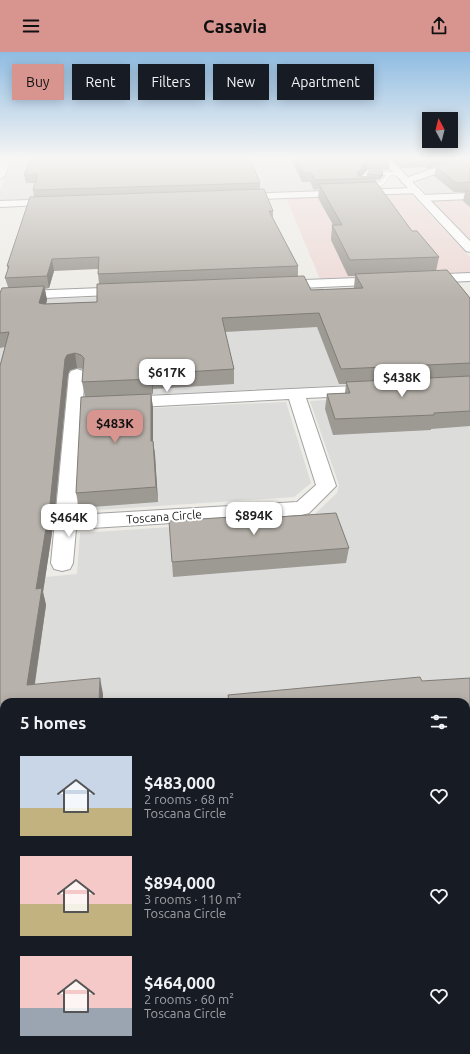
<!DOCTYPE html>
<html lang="en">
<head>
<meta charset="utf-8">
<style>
  :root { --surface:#171b24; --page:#20242c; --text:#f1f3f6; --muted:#9ea1a6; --accent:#d89590 }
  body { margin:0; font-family:Ubuntu,sans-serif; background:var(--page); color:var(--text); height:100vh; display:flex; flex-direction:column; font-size:15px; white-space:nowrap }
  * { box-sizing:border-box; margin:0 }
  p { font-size:13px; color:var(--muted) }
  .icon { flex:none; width:22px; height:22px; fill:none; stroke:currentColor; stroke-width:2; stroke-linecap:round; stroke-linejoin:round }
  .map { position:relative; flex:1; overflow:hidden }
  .side { position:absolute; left:0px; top:646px; width:470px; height:356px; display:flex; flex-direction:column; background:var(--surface); border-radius:12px 12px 0 0; box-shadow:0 2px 10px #0003 }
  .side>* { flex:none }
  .hud { position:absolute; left:12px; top:12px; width:446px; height:36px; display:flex; gap:8px }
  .needle { width:26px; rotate:353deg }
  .fabs { position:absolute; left:422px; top:60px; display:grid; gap:8px }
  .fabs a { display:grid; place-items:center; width:36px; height:36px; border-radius:0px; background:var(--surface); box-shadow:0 2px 10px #0003; font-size:20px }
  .price { position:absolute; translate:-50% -34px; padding:0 9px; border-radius:8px; background:#fff; color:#222; font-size:13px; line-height:26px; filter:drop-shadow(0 1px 2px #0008) }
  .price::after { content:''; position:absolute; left:50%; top:24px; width:12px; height:9px; margin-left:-6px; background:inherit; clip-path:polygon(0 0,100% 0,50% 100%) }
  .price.current { background:var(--accent); color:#111 }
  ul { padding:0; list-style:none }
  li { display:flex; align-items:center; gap:12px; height:100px; padding:0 20px }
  li span { display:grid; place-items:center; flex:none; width:112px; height:80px; border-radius:0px; color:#555 }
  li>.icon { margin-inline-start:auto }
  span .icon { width:48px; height:48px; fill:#fffc; stroke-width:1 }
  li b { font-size:17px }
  h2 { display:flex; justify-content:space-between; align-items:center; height:48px; padding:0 20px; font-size:17px }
  .tag { padding:0 14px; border-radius:0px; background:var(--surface); box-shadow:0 2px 10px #0003; font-size:14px; line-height:36px }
  .tag.current { background:var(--accent); color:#111 }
  header { display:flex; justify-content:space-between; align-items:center; height:52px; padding:0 20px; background:var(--accent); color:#111; font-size:18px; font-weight:700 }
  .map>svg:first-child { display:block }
  .residential { fill:#dcdcdb }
  .commercial { fill:#edd9d6 }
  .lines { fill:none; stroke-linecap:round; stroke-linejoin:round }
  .service-casing { stroke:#a2a2a2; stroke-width:1 }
  .minor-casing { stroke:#a2a2a2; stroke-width:2 }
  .tertiary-casing { stroke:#a2a2a2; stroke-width:2 }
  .service { fill:#fff; fill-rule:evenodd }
  .minor { fill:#fff; fill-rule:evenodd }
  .tertiary { fill:#fff; fill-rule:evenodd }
  .wall { fill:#9d9993; fill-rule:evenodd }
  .shaded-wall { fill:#807d78 }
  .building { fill:#b7b2ab; stroke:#807d78 }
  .labels { text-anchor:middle; stroke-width:4; stroke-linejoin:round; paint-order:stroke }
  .street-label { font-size:12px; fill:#1e1e1e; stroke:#fff }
</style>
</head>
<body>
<header><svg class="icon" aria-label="menu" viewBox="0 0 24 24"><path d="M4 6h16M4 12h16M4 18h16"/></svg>Casavia<svg class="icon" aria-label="share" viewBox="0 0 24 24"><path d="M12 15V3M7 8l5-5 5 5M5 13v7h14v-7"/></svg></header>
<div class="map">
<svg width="470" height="1002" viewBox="0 0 470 1002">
  <rect width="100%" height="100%" fill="#eeece6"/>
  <g class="residential">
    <polygon points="13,107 310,107 331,139 0,149 0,138"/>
    <polygon points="470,112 470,141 428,143 416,129"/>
    <polygon points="409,232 470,325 294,336 87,345 89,315 66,316 45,525 77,522 80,481 305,466 314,463 337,441 339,433 310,349 470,339 470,745 466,746 466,650 4,650 4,998 75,998 75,1002 0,1002 0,249 324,236 324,237"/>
    <polygon points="286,350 311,431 294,445 82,459 86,359"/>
    <polygon points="466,795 470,795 470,1002 129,1002 129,998 466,998"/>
  </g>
  <g class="commercial">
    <polygon points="392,107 460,107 409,124"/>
    <polygon points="410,142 470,205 470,221 320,227 286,146"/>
    <polygon points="470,147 470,187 432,149"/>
  </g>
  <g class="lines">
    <defs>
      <path id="service" d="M367 119 398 120 401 122 398 124 391 123 382 134 357 132V130ZM369 123H386L380 130 363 129Z"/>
      <g id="minor">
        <polygon points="2,107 11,107 5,124 0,127 0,113"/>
        <polygon points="461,107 470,107 470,110 409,131 403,131 401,129 403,127"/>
        <polygon points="415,136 420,139 419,141 236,148 231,145 236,142"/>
        <polygon points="470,141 470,147 422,149 417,146 422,143"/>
        <polygon points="58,147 62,148 63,150 62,152 0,155 0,149"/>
        <polygon points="470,221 470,229 423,231 418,230 417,227 418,224 423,223"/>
        <polygon points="385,225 390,226 392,229 390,232 277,237 272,236 270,233 272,230 277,229"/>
        <polygon points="127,235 132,236 134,239 132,242 0,248 0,240"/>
        <path d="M77 317 83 319 85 322 83 347 375 333 381 334 383 338 381 342 375 343 306 346 336 434 309 461 302 463 76 477 73 511 70 517 62 519 54 517 51 511 69 322 71 319ZM289 347 316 433 297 450 77 463 82 358Z"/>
        <polygon points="470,754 470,784 466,785 466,755"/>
        <rect x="83" y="998" width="38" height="4"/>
      </g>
      <polygon id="tertiary" points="381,107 390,107 470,189 470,200 466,199"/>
    </defs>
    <use href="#service" class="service-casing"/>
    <use href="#minor" class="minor-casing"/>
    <use href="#tertiary" class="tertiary-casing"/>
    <use href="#service" class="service"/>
    <use href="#minor" class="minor"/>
    <use href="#tertiary" class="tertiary"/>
  </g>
  <g class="wall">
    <path d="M31 107 260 131V137L273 159V166L298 214V224L311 238 354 237V235L355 224H348L331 188 332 173H333L318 146 319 137 314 138 310 130H302L291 107H388L390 109 389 118H367L361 124 367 125V122L370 119 383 124 379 128H376V131L412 179 439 205 436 219 470 246V374L431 377V378L333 383 325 357 327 342 345 341 346 332H339L317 275 225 280 234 317V332L153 337V342H151L153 356V389L155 403 158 450 79 456 76 441 85 345 82 330 83 317 77 316 70 318 68 322 54 468 43 540 46 553 35 632 103 642 4 650V821L0 845V314L5 295 0 296V241L8 235 5 226 8 219 7 214 34 145 33 138 35 131H26L24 123ZM98 217V222L99 232 97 250 46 252 47 248 45 237 49 236 54 219Z"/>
    <polygon points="392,107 456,107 427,117 425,115 401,116"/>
    <polygon points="470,107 470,155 463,149 465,140 454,140 434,124 436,115"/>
    <polygon points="248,467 349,496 346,511 173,525 172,510"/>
    <polygon points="470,626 470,704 466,704 466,650 228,650 228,643"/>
    <rect x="466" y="843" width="4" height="114"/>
  </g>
  <g class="shaded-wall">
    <polygon points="431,107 456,107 427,117 429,108"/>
    <polygon points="368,108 367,118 359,126 357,121"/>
    <polygon points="383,119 383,124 379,128 380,123"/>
    <polygon points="52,207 54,219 49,236 47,224"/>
    <polygon points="44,234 47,248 42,265 39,251"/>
    <polygon points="75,301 77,316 70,318 68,322 54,468 43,540 46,553 32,649 27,633 36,537 65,307 67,303"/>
    <polygon points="152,322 153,337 153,342 151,327"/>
    <polygon points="151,342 153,356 153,403 151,389"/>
    <polygon points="153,389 155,403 158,450 156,435"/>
    <polygon points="100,626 103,642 103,650 99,650"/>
    <polygon points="4,764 4,821 0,845 0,786"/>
  </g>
  <g class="building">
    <polygon points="31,107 250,107 260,131 33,138 38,122 24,123"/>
    <polygon points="296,107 388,107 390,109 368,108 357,121 358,124 376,126 315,128 311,121 303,121"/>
    <polygon points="458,107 470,107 470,130 456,131 436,115"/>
    <polygon points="370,119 383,119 380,123 367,122"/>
    <polygon points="376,130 412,179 417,179 439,205 350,208 332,173 342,173 319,132"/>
    <polygon points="264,137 273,159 269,159 298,214 98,222 99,205 52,207 47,224 5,226 9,214 7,214 30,145"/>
    <polygon points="465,139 470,139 470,143"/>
    <polygon points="447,218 470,246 470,311 341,317 319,261 222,266 234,317 152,322 151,327 82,330 84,306 81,303 75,301 67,303 65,307 50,452 36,537 42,536 27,633 100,626 99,650 4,650 4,764 0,786 0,314 9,280 0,281 0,241 2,236 44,234 39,251 44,252 97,250 97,232 304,224 311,238 363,236 355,222"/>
    <polygon points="470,324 470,359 434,361 434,363 335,367 327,342 350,341 346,330"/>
    <polygon points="151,342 151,389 153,389 156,435 76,441 81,345"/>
    <polygon points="336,461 349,496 172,510 169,469 247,464 248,467"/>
    <polygon points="420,625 422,629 470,626 470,690 466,690 466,650 229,650 228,643"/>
    <polygon points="466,843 470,843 470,948 466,949"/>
    <polygon points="200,998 302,998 303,1002 201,1002"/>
  </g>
  <linearGradient id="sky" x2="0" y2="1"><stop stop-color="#8fbce2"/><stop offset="0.43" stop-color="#f7f6f4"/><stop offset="1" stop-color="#f7f6f4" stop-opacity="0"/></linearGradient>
  <rect width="470" height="247" fill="url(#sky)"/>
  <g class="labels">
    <g class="street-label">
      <text transform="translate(164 465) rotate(-4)" y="4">Toscana Circle</text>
    </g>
  </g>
</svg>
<div class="fabs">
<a><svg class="needle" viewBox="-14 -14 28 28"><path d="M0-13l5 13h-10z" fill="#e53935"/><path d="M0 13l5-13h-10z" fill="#9ea1a6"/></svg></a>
</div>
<b class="price" style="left:167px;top:341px">$617K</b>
<b class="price" style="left:402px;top:346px">$438K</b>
<b class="price current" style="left:115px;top:392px">$483K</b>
<b class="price" style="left:254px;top:484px">$894K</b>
<b class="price" style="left:69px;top:486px">$464K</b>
<div class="hud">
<a class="tag current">Buy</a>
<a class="tag">Rent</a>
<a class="tag">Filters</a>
<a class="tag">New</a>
<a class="tag">Apartment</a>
</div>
<section class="side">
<h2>5 homes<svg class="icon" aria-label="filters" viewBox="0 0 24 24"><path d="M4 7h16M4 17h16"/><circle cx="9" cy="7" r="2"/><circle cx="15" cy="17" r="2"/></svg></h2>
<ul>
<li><span style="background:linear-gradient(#c9d6e8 65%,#c2b280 0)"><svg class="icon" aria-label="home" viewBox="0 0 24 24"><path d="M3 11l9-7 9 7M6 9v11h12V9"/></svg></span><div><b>$483,000</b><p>2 rooms · 68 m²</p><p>Toscana Circle</p></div><svg class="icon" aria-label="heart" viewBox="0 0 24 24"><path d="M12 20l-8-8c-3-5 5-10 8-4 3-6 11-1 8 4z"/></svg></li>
<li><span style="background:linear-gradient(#f6c9c9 60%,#c2b280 0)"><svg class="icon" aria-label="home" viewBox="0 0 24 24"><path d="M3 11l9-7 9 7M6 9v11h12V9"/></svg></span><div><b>$894,000</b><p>3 rooms · 110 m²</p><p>Toscana Circle</p></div><svg class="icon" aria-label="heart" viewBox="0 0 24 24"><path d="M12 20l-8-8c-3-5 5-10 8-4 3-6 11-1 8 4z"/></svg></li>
<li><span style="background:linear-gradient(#f6c9c9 65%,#9aa5b1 0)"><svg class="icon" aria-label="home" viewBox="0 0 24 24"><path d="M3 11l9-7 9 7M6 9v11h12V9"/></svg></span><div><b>$464,000</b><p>2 rooms · 60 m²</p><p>Toscana Circle</p></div><svg class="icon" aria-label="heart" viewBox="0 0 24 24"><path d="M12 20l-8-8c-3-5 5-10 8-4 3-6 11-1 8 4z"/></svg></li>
</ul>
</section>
</div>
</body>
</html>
